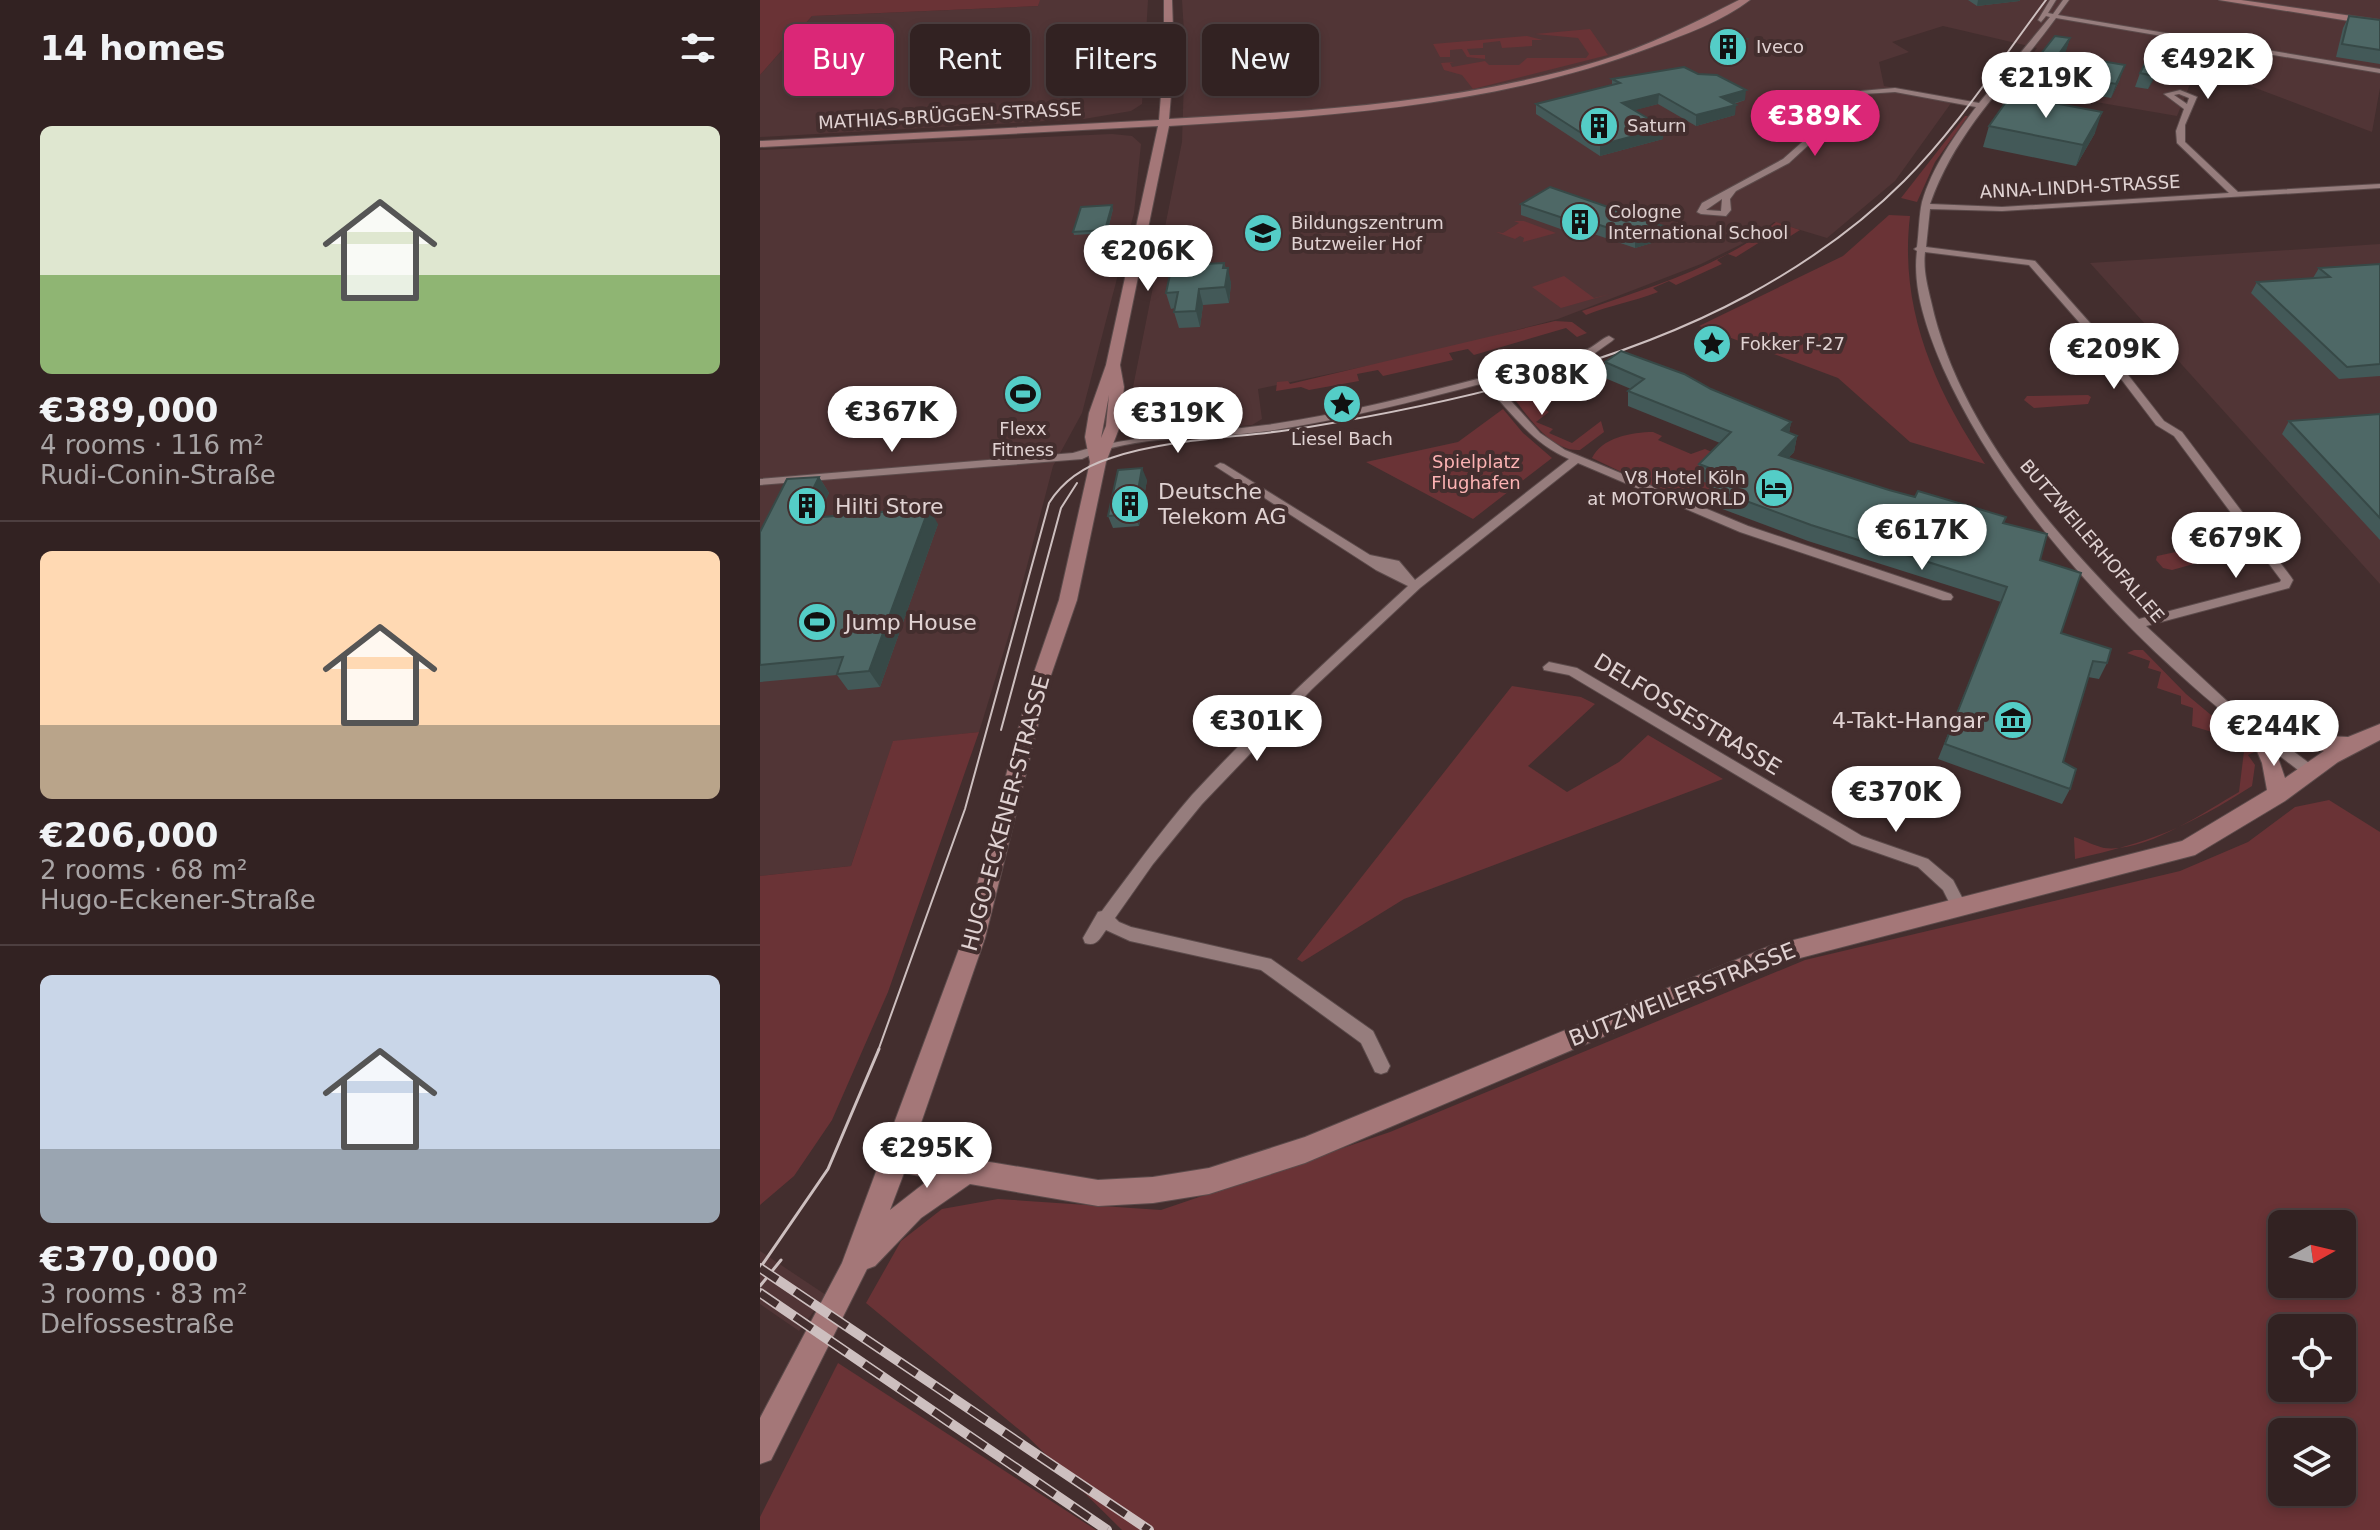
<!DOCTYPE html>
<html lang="en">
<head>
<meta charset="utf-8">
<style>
  :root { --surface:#322222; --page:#3d2f2f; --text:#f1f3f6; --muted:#a8a4a5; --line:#4d3f40; --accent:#db2777 }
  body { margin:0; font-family:"DejaVu Sans",sans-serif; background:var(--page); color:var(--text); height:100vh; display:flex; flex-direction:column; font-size:30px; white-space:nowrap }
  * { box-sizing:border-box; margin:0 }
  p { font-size:26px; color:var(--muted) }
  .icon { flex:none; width:44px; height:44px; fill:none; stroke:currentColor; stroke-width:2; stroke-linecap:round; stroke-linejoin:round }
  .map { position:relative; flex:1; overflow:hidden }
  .sheet { display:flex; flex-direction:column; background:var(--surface); width:760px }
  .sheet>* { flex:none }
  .top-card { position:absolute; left:24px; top:24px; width:760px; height:72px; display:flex; gap:16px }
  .needle { width:52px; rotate:82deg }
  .fabs { position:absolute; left:1508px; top:1210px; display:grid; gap:16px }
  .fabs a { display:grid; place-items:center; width:88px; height:88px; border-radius:12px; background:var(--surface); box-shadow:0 4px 12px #0003,0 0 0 2px var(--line); font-size:40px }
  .price { position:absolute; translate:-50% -68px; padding:0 18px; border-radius:28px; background:#fff; color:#222; font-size:26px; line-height:52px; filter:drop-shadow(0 2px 4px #0008) }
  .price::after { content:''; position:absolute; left:50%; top:48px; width:24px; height:18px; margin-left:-12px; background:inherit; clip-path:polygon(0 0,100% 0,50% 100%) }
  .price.on { background:var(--accent); color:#fff }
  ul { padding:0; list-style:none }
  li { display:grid; align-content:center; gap:16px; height:424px; padding:0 40px }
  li+li { border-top:2px solid var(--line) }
  li span { display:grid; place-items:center; height:248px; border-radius:12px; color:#555 }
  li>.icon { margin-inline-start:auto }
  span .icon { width:144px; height:144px; fill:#fffc; stroke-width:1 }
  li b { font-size:34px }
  h2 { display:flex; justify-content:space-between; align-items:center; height:96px; padding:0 40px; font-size:34px }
  .chip { padding:0 28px; border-radius:12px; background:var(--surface); box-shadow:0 4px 12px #0003,0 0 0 2px var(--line); font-size:28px; line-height:72px }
  .chip.on { background:var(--accent); color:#fff }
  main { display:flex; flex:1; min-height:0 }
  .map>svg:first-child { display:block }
  .built { fill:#513536 }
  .green { fill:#6a3336; fill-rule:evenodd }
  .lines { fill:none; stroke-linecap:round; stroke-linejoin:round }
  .street-casing { stroke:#5c4b4b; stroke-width:2 }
  .secondary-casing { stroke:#5c4b4b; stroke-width:2 }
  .street { fill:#967d7d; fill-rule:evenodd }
  .secondary { fill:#a47778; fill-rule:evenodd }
  .tram-far1 { stroke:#cdbfbf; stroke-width:2 }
  .tram { stroke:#cdbfbf; stroke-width:3 }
  .rail-casing { stroke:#cdbfbf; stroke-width:10 }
  .rail { stroke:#432e2e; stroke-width:7; stroke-dasharray:21; stroke-linecap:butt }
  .wall { fill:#435958 }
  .shaded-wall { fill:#374947 }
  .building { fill:#4e6866; stroke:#374947; stroke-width:2 }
  .labels { text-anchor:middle; stroke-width:8; stroke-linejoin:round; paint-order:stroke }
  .far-poi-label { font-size:18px; fill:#e0d2d2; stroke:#432e2e; text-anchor:start }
  .far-street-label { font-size:18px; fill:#e0d2d2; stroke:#432e2e }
  .far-park-label { font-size:18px; fill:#fdb3b4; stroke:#432e2e }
  .poi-label { font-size:22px; fill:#e0d2d2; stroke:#432e2e; text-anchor:start }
  .street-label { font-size:22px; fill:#e0d2d2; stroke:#432e2e }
</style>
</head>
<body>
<main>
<section class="sheet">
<h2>14 homes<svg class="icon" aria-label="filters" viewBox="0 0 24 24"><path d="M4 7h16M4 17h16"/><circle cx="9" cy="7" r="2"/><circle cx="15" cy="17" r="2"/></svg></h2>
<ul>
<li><span style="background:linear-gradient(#dfe7d0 60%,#8fb573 0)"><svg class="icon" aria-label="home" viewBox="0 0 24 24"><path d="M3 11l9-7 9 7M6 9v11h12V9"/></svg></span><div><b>€389,000</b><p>4 rooms · 116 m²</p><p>Rudi-Conin-Straße</p></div></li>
<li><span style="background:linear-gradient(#ffd9b3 70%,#b9a48a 0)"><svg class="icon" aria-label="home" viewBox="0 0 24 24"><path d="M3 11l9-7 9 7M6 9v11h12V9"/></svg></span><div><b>€206,000</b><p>2 rooms · 68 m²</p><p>Hugo-Eckener-Straße</p></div></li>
<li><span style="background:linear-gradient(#c9d6e8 70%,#9aa5b1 0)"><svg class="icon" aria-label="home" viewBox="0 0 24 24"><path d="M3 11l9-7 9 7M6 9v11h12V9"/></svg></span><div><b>€370,000</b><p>3 rooms · 83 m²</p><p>Delfossestraße</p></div></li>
</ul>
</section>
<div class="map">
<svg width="1620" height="1530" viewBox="0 0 1620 1530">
  <rect width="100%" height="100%" fill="#432e2e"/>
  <g class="built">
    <polygon points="279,0 388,0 382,104 371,111 324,119 0,137 0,75 52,16 278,6"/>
    <polygon points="422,0 1620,0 1620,88 1612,132 1469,78 1435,72 1417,116 1249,87 1277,48 1183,26 1132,42 1149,52 1119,62 1124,86 1194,99 1135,181 1067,238 1014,222 990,240 941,264 798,319 678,351 498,389 502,419 492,425 378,434 365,427 422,142 425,48"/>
    <polygon points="352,134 372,136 381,144 374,213 322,413 293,466 250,631 219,732 133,742 91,866 0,876 0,150"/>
    <polygon points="1620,244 1620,584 1330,263"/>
    <polygon points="0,1251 66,1295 39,1331 0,1304"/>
  </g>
  <g class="green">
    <polygon points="0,0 280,0 278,6 52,16 0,75"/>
    <polygon points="830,29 848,55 713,89 702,75 684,70 681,63 695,62 690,63 692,67 725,61 729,65 759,65 767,58 826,58 829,54 818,38 775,34"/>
    <polygon points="767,36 783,40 772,40 772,46 742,48 740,41 723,43 723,48 707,49 710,55 725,55 725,59 707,57 702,49 690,50 690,57 680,57 673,44"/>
    <polygon points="1205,116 1208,116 1175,162 1157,202 1141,198"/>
    <path d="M1129 215 1150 216C1139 308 1174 388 1225 464L1150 442 1078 378 939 326 1083 256Z"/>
    <polygon points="754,221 764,221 796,233 763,242 764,238 760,236 755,239 736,232 743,233 759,223"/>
    <path d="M1016 222 1040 230 1029 237 1016 232 976 257 968 254 957 260 962 264 916 285 909 281 893 288 898 292C872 302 851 305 826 315L822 311C887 288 962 267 1016 222Z"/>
    <polygon points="804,276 834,298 850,294 801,308 772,287"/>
    <polygon points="795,321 812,322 827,333 817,337 806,328 714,355 708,349 689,353 693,360 623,376 618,370 597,374 599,381 549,390 541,387 516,391 517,382 528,381 530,384"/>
    <path d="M844 363 783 408 789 412 776 422 793 429 789 433 812 443 841 421 844 432 820 450C791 452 768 416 752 396Z"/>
    <polygon points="1328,395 1331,397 1328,404 1274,408 1264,400 1267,396"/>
    <polygon points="743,409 763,433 792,458 713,519 606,462 698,442"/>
    <path d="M893 432 902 436 898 440 931 454 945 449 954 453 932 475 964 489 958 495 933 484 922 495 912 496 832 458C841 438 872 432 893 432Z"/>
    <polygon points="1448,545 1466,555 1412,570 1403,568 1396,560 1397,556"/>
    <polygon points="1374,650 1383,650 1426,694 1482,741 1432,726 1433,708 1421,704 1421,696 1397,688 1401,672 1388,668 1390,661 1367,653"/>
    <polygon points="752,686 821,697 835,704 768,766 807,792 859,762 888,735 963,779 644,899 542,962 537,959"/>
    <polygon points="219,732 128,992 72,1120 34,1176 0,1205 0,876 91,866 133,741"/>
    <path d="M1485 743 1494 752 1488 755 1495 765 1492 786C1426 828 1391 842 1315 859L1314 837C1324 840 1335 846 1344 848 1386 853 1444 812 1479 792Z"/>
    <path d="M1569 800 1620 832V1530H362L268 1437 106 1303 141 1241 182 1209 238 1199 401 1210 630 1132 1045 960 1420 871 1488 842 1535 807ZM1522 1224H1582V1284H1522ZM1522 1328H1582V1388H1522ZM1522 1432H1582V1492H1522Z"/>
    <polygon points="78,1363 336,1530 0,1530 0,1517"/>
  </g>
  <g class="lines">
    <defs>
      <g id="street">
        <path d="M1290 0H1296L1288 13 1293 14 1303 0H1309L1298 15 1620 69V73L1296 18C1251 80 1196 129 1170 204L1242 207 1469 193 1417 143 1416 131 1424 109 1404 94 1420 90 1437 97 1425 125V142L1478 192 1620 184V188L1242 211 1170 209 1166 247 1275 261 1362 359 1365 371 1404 421 1422 432 1531 577 1533 580 1529 588 1386 626 1468 702 1557 769 1559 773 1557 777H1547C1517 753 1485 731 1456 706 1351 618 1239 494 1183 368 1168 333 1152 290 1157 251L1154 249 1157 247C1159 232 1159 215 1162 202 1172 167 1195 135 1216 107L1135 92 1104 94 1029 163 976 191 970 199 971 210 966 216 941 214 937 212 942 203 1023 159 1100 91 1135 88 1219 103 1290 17 1286 16 1281 22 1278 20ZM1419 94 1429 98 1427 104 1414 95ZM962 199 961 211 946 210ZM1165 252 1269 265 1354 362 1355 371 1396 425 1414 436 1521 580 1520 582 1379 619C1293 533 1197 423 1171 301 1167 284 1163 269 1165 252Z"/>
        <path d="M849 336 854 339 852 341 835 353 733 381 780 433 805 450 988 526 1191 594 1193 597 1191 600H1183L980 532 818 463 660 588 552 689 442 804 393 864 355 918 359 922 371 927 511 959 613 1031 630 1066 627 1072 621 1074 615 1072 601 1043 501 970 370 941 346 930C340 938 337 947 325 943L323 938 338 912 342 911C371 872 400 832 432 795 500 721 574 654 648 586L616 570 455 466 460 463 464 464 610 555 639 561 655 580 809 459C773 444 750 412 724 383 653 402 581 420 508 431 454 439 369 434 322 459L0 485V479L313 453C376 433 441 434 506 425 585 414 663 393 740 373 768 366 802 362 828 349 836 345 841 339 849 336Z"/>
        <polygon points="789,662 817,668 1102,836 1168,859 1193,880 1207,907 1204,912 1199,914 1194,912 1183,890 1158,867 1092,844 809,675 784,670 783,667"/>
      </g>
      <g id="secondary">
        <path d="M404 0H412L414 58 409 119C554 111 699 103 839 61 888 46 934 23 979 0H990C963 21 924 35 892 47 737 106 573 116 409 126L360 365 364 387 360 426 346 462 317 600 289 681 225 938 152 1149 338 1180 393 1177 449 1168 545 1137 1010 946 1422 841 1507 790 1502 763 1489 732 1492 727 1499 725 1544 735 1588 737 1620 724V740L1578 762 1525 801 1435 855 1013 965 545 1163 449 1194 393 1203 338 1206 210 1184 161 1218 115 1266 107 1269 11 1460 0 1464V1418L82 1263 203 938 271 681 299 600 330 462 325 437 329 413 346 365 398 126 0 147V141L399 120 404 58ZM349 395 346 426 341 438ZM1513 743 1564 751 1525 778ZM144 1173 171 1178 130 1210Z"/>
        <polygon points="1459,0 1481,0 1620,20 1620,26"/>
      </g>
    </defs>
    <use href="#street" class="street-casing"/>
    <use href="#secondary" class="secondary-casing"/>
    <use href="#street" class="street"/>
    <use href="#secondary" class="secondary"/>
    <g class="tram-far1">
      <polyline points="241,730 301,508 317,483"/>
      <path d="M118 1051 205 809 289 503C304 479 325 466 351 458 411 438 480 438 543 428 689 404 857 366 988 295 1045 264 1098 227 1144 181 1198 127 1240 61 1286 0"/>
    </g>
    <g class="tram">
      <polyline points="0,1268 68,1169 119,1049"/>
      <polyline points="0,1286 21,1260"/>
    </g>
    <defs>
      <g id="rail">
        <polyline points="0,1268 389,1530"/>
        <polyline points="0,1293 347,1530"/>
      </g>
    </defs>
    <use href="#rail" class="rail-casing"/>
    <use href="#rail" class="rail"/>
  </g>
  <g class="wall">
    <polygon points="1208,0 1260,0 1259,1 1217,6"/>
    <polygon points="1589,16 1620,20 1620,64 1576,57 1583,28"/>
    <polygon points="1310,38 1304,55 1360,79 1351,98 1265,83 1269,69"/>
    <polygon points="951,42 986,46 970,54 951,48"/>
    <polygon points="1400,68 1388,89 1375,87 1380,73"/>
    <polygon points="852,79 985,100 974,104 975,115 936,126 898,104 874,110 903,139 840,156 776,114 776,104 852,85"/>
    <polygon points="1229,126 1335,133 1316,166 1223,147"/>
    <polygon points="761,204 906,227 905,239 875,248 825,231 809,232 761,215"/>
    <polygon points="353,209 347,233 314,235 313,232"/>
    <polygon points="464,263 471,283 469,303 443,305 440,327 419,328 414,312 415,308 411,309 406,293 422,269"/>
    <polygon points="1620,264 1620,376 1579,379 1491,293 1497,282 1553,278 1559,268"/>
    <polygon points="845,362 951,389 1031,422 1029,433 1037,436 1034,452 1028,458 1129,490 1243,523 1280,560 1301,633 1347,663 1339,679 1328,677 1303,762 1310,789 1302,804 1178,759 1241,602 1048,541 949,504 951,488 954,486 937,479 939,464 960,443 868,406 868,391 871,389 845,378"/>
    <polygon points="1620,414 1620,540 1522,434 1529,421"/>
    <polygon points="59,477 69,493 57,517 178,524 120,687 88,690 77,675 0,682 0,532"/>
    <polygon points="387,480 379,526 353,528 348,516"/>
  </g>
  <g class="shaded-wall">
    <polygon points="1218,0 1260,0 1259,1 1217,6"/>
    <polygon points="1310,38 1306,51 1295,67 1299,54"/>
    <polygon points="987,39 986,46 970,54 970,47"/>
    <polygon points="1405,55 1400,68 1388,89 1394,76"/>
    <polygon points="1365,65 1360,79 1351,98 1356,84"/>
    <polygon points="986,90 985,100 960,107 961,97"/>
    <polygon points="899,94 898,104 861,114 862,103"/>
    <polygon points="976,105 975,115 936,126 936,115"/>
    <polygon points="1342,112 1335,133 1316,166 1323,145"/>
    <polygon points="904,128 903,139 840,156 840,145"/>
    <polygon points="352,205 353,209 347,233 345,230"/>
    <polygon points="906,227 905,239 875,248 875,237"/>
    <polygon points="464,263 467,274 468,268 471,283 469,303 465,287"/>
    <polygon points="439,289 443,305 440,327 436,311"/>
    <polygon points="1031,422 1028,438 1022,430"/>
    <polygon points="1037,436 1034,452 1017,470 1019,455"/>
    <polygon points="382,468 387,480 379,526 374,514"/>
    <polygon points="59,477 69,493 49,535 38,519"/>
    <polygon points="169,508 178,524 120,687 109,671"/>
  </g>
  <g class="building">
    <polygon points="1589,16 1620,20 1620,50 1582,44"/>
    <polygon points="968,34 987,39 970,47 951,42"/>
    <polygon points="1295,36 1310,38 1299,54 1365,65 1356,84 1269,69"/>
    <polygon points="1391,52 1405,55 1394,76 1380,73"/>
    <polygon points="924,67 938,74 957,75 986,90 961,97 976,105 936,115 899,94 862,103 904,128 840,145 776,104 860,83 852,79"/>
    <polygon points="1251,95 1342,112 1323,145 1229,126"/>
    <polygon points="790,187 906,227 875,237 825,220 809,220 761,204"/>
    <polygon points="352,205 345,230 313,232 321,207"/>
    <polygon points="464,263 463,268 468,268 465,287 439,289 436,311 414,312 418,292 406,293 411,270 422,269 422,265"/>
    <polygon points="1620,264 1620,364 1587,367 1497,282 1570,277 1559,268"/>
    <polygon points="861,351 924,374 951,389 1031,422 1022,430 1037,436 1019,455 1129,490 1155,497 1158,491 1246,517 1243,523 1287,534 1280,560 1321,573 1301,633 1351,649 1347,663 1333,661 1303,762 1316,769 1310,789 1185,744 1247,587 1051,525 951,488 966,474 939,464 971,432 868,391 884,379 845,362"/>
    <polygon points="1620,414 1620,518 1529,421"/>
    <polygon points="382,468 374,514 348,516 358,470"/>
    <polygon points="59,477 38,519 169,508 109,671 77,674 83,657 0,665 0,532 27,479"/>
  </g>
  <defs>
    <symbol id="building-disc" viewBox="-11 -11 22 22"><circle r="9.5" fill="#54cdc7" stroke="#432e2e"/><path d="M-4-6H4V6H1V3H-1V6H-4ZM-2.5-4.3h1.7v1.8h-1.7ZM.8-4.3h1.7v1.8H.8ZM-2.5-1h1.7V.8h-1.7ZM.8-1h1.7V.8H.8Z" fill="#111"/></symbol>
    <symbol id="school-disc" viewBox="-11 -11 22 22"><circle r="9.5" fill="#54cdc7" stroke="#432e2e"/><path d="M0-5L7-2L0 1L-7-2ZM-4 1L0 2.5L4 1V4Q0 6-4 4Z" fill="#111"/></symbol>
    <symbol id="sight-disc" viewBox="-11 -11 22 22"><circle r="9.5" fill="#54cdc7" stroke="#432e2e"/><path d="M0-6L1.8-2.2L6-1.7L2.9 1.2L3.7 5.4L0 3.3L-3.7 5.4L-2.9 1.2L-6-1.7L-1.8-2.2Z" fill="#111"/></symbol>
    <symbol id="stadium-disc" viewBox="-11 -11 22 22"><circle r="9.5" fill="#54cdc7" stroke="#432e2e"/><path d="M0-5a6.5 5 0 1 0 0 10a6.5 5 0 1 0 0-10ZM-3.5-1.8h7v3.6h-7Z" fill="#111"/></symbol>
    <symbol id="hotel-disc" viewBox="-11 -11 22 22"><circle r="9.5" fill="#54cdc7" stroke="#432e2e"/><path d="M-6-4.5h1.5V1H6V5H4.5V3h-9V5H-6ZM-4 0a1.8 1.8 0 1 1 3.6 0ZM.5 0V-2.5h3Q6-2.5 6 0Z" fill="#111"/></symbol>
    <symbol id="museum-disc" viewBox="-11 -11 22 22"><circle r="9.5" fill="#54cdc7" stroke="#432e2e"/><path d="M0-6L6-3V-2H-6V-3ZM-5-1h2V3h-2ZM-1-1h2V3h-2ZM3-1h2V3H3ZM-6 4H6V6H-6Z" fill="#111"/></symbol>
  </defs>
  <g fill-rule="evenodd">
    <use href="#building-disc" x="946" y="25" width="44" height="44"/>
    <use href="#building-disc" x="817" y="104" width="44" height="44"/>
    <use href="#building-disc" x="798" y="200" width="44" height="44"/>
    <use href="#school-disc" x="481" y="211" width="44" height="44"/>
    <use href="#sight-disc" x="930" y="322" width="44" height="44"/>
    <use href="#stadium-disc" x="241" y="372" width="44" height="44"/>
    <use href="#sight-disc" x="560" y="382" width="44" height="44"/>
    <use href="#hotel-disc" x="992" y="466" width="44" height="44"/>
    <use href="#building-disc" x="348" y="482" width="44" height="44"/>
    <use href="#building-disc" x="25" y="484" width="44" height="44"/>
    <use href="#stadium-disc" x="35" y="600" width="44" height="44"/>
    <use href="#museum-disc" x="1231" y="698" width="44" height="44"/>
  </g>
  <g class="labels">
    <g class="far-poi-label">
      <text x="996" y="53">Iveco</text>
      <text x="867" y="132">Saturn</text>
      <text x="848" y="218">Cologne<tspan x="848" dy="21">International School</tspan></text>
      <text x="531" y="229">Bildungszentrum<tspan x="531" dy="21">Butzweiler Hof</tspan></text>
      <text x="980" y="350">Fokker F-27</text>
      <text x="263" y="435" text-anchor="middle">Flexx<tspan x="263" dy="21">Fitness</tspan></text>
      <text x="582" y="445" text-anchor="middle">Liesel Bach</text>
      <text x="986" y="484" text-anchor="end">V8 Hotel Köln<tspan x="986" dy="21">at MOTORWORLD</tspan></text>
    </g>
    <g class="far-street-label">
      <text transform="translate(190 116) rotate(-3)" y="6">MATHIAS-BRÜGGEN-STRASSE</text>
      <text transform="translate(1320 187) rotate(-3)" y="6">ANNA-LINDH-STRASSE</text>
      <text transform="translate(1332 541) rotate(49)" y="6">BUTZWEILERHOFALLEE</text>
    </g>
    <g class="far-park-label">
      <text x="716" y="468">Spielplatz<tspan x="716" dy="21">Flughafen</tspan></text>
    </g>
    <g class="poi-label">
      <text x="398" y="499">Deutsche<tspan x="398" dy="25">Telekom AG</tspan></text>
      <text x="75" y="514">Hilti Store</text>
      <text x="85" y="630">Jump House</text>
      <text x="1225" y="728" text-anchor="end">4-Takt-Hangar</text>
    </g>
    <g class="street-label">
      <text transform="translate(928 714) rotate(31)" y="8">DELFOSSESTRASSE</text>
      <text transform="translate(245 813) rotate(-75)" y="8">HUGO-ECKENER-STRASSE</text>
      <text transform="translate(922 994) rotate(-22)" y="8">BUTZWEILERSTRASSE</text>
    </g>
  </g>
</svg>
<div class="fabs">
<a><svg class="needle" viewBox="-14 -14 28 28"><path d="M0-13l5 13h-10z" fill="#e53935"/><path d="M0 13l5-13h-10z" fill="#a8a4a5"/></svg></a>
<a><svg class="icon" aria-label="locate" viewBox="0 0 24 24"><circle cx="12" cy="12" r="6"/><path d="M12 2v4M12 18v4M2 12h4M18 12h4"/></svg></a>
<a><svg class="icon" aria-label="layers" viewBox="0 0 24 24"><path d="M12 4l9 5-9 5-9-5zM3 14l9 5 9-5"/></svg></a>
</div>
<b class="price" style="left:1448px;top:101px">€492K</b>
<b class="price" style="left:1286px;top:120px">€219K</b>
<b class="price on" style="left:1055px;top:158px">€389K</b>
<b class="price" style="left:388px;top:293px">€206K</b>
<b class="price" style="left:1354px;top:391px">€209K</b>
<b class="price" style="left:782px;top:417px">€308K</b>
<b class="price" style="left:132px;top:454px">€367K</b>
<b class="price" style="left:418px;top:455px">€319K</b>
<b class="price" style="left:1162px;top:572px">€617K</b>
<b class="price" style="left:1476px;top:580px">€679K</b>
<b class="price" style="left:497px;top:763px">€301K</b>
<b class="price" style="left:1514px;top:768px">€244K</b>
<b class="price" style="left:1136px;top:834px">€370K</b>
<b class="price" style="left:167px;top:1190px">€295K</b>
<div class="top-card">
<a class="chip on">Buy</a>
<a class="chip">Rent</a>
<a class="chip">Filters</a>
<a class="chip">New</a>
</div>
</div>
</main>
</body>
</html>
